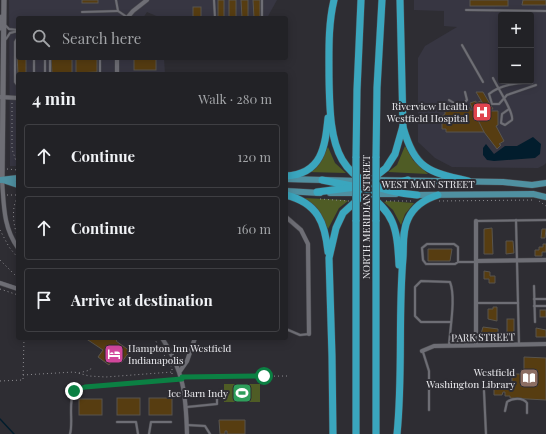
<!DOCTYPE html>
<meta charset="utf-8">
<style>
body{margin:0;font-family:"Playfair Display",serif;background:#2a2a2e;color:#f1f3f6}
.controls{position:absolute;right:12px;top:12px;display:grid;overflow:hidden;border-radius:4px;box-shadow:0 2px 10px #0003}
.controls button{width:36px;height:36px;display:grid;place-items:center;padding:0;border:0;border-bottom:1px solid #3f3f43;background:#222226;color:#f1f3f6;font:20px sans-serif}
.stop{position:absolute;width:12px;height:12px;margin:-9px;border:3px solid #0b8043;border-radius:50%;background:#fff}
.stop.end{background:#0b8043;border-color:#fff;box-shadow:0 1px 4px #0008}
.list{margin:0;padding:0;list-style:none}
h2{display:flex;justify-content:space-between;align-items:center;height:52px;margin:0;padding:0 16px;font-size:17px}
h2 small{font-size:13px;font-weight:400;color:#a2a4a7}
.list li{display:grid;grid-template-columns:26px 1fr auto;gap:12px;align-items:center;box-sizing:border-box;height:64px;margin:0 8px 8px;padding:0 8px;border:1px solid #3f3f43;border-radius:4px}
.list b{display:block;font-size:15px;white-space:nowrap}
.list em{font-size:13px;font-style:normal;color:#a2a4a7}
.icon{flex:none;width:22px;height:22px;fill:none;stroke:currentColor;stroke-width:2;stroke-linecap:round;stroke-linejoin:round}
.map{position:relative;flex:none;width:546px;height:434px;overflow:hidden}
.search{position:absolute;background:#222226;box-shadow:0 2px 10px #0003;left:16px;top:16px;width:272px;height:44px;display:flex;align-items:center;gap:10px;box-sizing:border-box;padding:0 14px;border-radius:4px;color:#a2a4a7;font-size:15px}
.panel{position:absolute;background:#222226;box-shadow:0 2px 10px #0003;left:16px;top:72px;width:272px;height:268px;border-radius:4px}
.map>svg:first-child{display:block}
</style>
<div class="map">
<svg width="546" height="434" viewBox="0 0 546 434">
<rect width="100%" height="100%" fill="#2e2d33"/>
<g fill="#373642" fill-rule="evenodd">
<path d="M 9,0 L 277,0 L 267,18 L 161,18 L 147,12 L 143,18 L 18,18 L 18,58 L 164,58 L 165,74 L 18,74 L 18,166 L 10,166 Z"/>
<path d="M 414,0 L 546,0 L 546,163 L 544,165 L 538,168 L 452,167 L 435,158 L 418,142 L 418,58 L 425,46 L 457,27 L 444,26 L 444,11 L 414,10 ZM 501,15 L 531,15 L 531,81 L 501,81 Z"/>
</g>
<g fill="#4f5c25">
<path d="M 405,146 L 413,160 L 428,174 L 388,172 L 397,165 Z"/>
<path d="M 328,147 L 335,163 L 346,173 L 308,172 L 322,158 Z"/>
<path d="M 303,198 L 345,200 L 348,201 L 339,208 L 328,229 L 319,211 Z"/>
<path d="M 387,201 L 414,203 L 405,214 L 401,225 L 393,210 L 384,202 Z"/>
<rect x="224" y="384" width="36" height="18"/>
</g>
<path fill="#021d2d" d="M 533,137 L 541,144 L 540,154 L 535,158 L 494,161 L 487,160 L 483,155 L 483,148 L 486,144 L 494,154 L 505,146 L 517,146 Z"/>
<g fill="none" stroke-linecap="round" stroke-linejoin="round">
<path stroke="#021d2d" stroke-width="1.5" d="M 0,419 L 14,434"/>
</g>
<g fill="#573d11" stroke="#59554e">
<rect x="82" y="0" width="16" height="3"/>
<rect x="218" y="0" width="6" height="18"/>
<rect x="229" y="0" width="7" height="18"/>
<path d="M 241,0 L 248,0 L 248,18 L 242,18 Z"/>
<path d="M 253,0 L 260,0 L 260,18 L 254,18 Z"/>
<rect x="470" y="0" width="38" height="6"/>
<path d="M 523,0 L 546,0 L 546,5 L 522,5 Z"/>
<rect x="193" y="7" width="8" height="11"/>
<path d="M 17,55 L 18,58 L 26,58 L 26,74 L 18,74 Z"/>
<path d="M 51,58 L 72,58 L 72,73 L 52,73 Z"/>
<path d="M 76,58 L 97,58 L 97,72 L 76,73 Z"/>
<rect x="134" y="58" width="22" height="12"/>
<path d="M 476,92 L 483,92 L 493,109 L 486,109 Z"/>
<path d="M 476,101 L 476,103 L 481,101 L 488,111 L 498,111 L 498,125 L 496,126 L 504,141 L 499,144 L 501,145 L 497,149 L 484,132 L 476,118 L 470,103 Z"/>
<path d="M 445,108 L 470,108 L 470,110 L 473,110 L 484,132 L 446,132 L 446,129 L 442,129 L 442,116 L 445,114 Z"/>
<path d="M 492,228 L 493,254 L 484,254 L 484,229 Z"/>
<path d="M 542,229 L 546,229 L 545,238 L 541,238 Z"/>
<path d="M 506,241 L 513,241 L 514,253 L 506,254 Z"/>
<path d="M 543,244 L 546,244 L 546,252 L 542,252 L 542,256 L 535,256 L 535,250 L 539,250 L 539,247 L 543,247 Z"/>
<path d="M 428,249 L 452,249 L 450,261 L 428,261 Z"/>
<path d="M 484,271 L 490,272 L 490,276 L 495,276 L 495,283 L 489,283 L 489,279 L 484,279 Z"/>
<path d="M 493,307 L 497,307 L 497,321 L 488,319 L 488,309 L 493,309 Z"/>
<rect x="540" y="310" width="6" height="7"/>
<rect x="507" y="319" width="7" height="16"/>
<path d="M 483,327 L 498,329 L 498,334 L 483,336 L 483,334 L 481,334 Z"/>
<path d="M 536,328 L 546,330 L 546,337 L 536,337 Z"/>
<path d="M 85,338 L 119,338 L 116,341 L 130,351 L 121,363 L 114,358 L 109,365 L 98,357 L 103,350 Z"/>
<path d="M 524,357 L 546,358 L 546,400 L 510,398 L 510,396 L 505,396 L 505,392 L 503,392 L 502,395 L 494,395 L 494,383 L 512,383 L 512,374 L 524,374 Z"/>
<rect x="117" y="398" width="23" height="17"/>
<rect x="149" y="398" width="23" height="17"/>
<rect x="79" y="399" width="23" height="16"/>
<path d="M 219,420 L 245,420 L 245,434 L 227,434 L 227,431 L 225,431 L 225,434 L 220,434 Z"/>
</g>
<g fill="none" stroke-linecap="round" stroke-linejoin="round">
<g stroke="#49494e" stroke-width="3">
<g id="service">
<path d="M 116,0 L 118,11 L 127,17"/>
<path d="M 214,0 L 215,18"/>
<path d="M 262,0 L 262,18"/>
<path d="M 466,10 L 546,11"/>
<path d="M 82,12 L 118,11"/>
<path d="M 5,25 L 9,29 L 18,30"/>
<path d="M 18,37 L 15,42 L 15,82 L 18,86"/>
<path d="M 6,39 L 10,33 L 18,31"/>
<path d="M 462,45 L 483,82"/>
<path d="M 34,58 L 34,74"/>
<path d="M 50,58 L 50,74"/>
<path d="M 100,58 L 100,74"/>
<path d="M 45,74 L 45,58"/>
<path d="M 493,78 C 497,87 514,112 512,120 L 505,125 L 501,123 L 502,114 L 509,109"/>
<path d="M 532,83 C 518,82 500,85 489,94 L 492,104 L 499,104 L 507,95 L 536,85"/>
<path d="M 449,100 L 454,103 L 463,104 L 467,100 L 465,92"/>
<path d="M 516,220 L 519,345"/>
<path d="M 476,221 L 546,220"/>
<path d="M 458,262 L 458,247 L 454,244 L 427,244 L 422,248 L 423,260 L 426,264 L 455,264 L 458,262 L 475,262"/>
<path d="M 534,286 L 535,322"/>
<path d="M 534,299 L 546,299"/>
<path d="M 476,303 L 518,303"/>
<path d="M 534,306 L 546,306"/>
<path d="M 286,329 L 300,335 L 309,334"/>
<path d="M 449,346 C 450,328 456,297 450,282 L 421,281 L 415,287 L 415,316 L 421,322 L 451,322"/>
<path d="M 423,352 L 429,371 L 429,410"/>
<path d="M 484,391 L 486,434"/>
<path d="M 187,407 L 217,404 L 217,392"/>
<path d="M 505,411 L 507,402 C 512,398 523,397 527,403 L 527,413"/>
<path d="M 117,422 L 136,422 L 138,434"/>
<path d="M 187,425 L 205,426 L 210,434"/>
<path d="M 70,434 C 74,421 66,397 78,388 L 180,379"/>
<path d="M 149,434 L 151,422 L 171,422"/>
</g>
</g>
<g stroke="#49494e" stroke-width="5">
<g id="minor">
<path d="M 127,18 L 133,11 L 147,0"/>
<path d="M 117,74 L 117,58"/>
<path d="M 0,97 L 18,98"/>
<path d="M 2,180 C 4,205 3,227 18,248"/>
<path d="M 286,217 L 301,230 L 308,244 L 309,334"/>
<path d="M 476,221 L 476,345"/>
<path d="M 476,261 L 546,260"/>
<path d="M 0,283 L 18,289"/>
<path d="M 162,338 C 184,371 186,396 187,434"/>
<path d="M 422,351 L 434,346 L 546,344"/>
<path d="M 180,371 L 187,361 L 195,338"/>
</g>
</g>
<g stroke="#49494e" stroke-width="6">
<g id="tertiary">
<path d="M 0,28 L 2,17"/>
<path d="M 2,180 L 4,0"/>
</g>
</g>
<g stroke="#49494e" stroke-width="7">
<g id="primary">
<path d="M 286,179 L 360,181"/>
<path d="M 0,180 L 18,178"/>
<path d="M 3,180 L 18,185"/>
<path d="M 372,180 L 503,182 L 532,185 L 546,183"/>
<path d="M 286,191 L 320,193"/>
<path d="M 330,193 L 360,193"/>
<path d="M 372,194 L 396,194"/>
<path d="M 414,195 L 533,194 L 546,197"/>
</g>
</g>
<g stroke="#49494e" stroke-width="8">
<g id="motorway">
<path d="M 334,0 C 328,25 329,51 329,76 C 330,149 334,187 417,195"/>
<path d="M 403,127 C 415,169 428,172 468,181"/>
<path d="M 356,158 L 357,90 L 361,0"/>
<path d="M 376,158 L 377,88 L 382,0"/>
<path d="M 286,176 C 322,174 325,147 328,118"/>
<path d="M 322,180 L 352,186"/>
<path d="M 363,191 C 395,212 397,228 399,265"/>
<path d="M 317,192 L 356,187 L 371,180 L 386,168 L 395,154 L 403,126 L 400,0"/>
<path d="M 286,195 C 318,203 325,223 328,252"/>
<path d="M 333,434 L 332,356 L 329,258 L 336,228 L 343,213 L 365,193 L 374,189 L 408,180"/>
<path d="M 356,434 L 356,220"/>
<path d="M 376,434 L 376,220"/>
<path d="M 397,434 C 403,375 398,316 403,258 C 404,245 402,231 408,219 C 414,206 425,199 438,195"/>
</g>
</g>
<g stroke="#8e8d92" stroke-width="1" stroke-dasharray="1 3" stroke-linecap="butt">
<path d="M 12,103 L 12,149 L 18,167"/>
<path d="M 7,169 L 18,170"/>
<path d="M 7,195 L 18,195"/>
<path d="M 18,197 C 11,206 13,226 18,237"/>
<path d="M 320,199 L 349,201"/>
<path d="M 386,201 L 413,201"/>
<path d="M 439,201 L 534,200"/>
<path d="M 539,201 L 546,206"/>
<path d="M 361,205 L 370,205"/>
<path d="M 0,230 L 9,247 L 18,258"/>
<path d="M 0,260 L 18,278"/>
<path d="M 0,289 L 18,295"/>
<path d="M 154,338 L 172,368 L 172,377"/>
<path d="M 79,373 L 90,370 L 91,368"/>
<path d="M 23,375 L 74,372 L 89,376 L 106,377 L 172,372"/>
<path d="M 186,377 L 287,376"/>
<path d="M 0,381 L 23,380 L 24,338"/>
</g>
<use href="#service" stroke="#6e6e75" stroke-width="2"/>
<use href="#minor" stroke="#6e6e75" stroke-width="4"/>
<use href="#tertiary" stroke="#6e6e75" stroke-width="5"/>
<use href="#primary" stroke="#4f90a1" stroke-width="6"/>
<use href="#motorway" stroke="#3aa6be" stroke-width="7"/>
<g stroke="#49494e" stroke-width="8" stroke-linecap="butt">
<g id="motorway-bridge">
<path d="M 356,158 L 356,220"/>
<path d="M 376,158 L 376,220"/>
</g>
</g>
<use href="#motorway-bridge" stroke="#3aa6be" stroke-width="7"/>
</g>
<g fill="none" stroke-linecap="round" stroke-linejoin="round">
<path stroke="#0b8043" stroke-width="5" d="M 74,391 L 85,387 L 182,379 L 182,377 L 264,376"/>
</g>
<defs>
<g id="hospital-square" transform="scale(1)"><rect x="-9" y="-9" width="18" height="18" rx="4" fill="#e0444e" stroke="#2e2d33"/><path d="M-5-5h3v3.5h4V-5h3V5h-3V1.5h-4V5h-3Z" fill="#fff"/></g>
<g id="hotel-square" transform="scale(1)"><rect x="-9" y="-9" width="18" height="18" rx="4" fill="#d1479c" stroke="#2e2d33"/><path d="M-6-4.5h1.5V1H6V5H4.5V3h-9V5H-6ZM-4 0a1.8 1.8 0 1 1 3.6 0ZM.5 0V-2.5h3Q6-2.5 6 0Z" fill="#fff"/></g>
<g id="library-square" transform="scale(1)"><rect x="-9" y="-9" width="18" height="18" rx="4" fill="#8d6e63" stroke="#2e2d33"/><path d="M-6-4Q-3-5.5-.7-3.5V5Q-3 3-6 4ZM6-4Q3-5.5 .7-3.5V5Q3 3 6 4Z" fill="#fff"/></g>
<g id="stadium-square" transform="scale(1)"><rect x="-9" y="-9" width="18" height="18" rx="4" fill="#2e9e5b" stroke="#2e2d33"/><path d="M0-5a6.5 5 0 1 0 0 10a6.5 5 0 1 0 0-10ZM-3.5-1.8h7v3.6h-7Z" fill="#fff"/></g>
</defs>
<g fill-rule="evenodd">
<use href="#hospital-square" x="482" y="112"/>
<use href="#hotel-square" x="114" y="354"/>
<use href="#library-square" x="529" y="378"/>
<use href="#stadium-square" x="242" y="393"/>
</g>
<g text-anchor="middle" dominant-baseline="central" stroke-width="4" stroke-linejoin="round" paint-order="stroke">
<g font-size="10" fill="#ececf0" stroke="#2e2d33" text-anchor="end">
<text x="468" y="106">Riverview Health<tspan x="468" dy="12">Westfield Hospital</tspan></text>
<text x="128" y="348" text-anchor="start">Hampton Inn Westfield<tspan x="128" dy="12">Indianapolis</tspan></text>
<text x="515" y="372">Westfield<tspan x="515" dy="12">Washington Library</tspan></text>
<text x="228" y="393">Ice Barn Indy</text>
</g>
<g font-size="10" fill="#ececf0" stroke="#2e2d33">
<text x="428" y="184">WEST MAIN STREET</text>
<text transform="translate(366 217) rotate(-90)">NORTH MERIDIAN STREET</text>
<text transform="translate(483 337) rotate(-1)">PARK STREET</text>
</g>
</g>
</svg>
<div class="controls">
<button>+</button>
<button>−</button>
</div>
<div class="stop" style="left:264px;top:376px"></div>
<div class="stop end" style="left:74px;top:391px"></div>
<div class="search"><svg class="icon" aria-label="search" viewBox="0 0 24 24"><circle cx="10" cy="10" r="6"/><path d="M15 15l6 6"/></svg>Search here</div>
<section class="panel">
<h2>4 min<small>Walk · 280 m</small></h2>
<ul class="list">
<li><svg class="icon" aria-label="ahead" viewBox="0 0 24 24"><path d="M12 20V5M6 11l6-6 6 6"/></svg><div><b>Continue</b></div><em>120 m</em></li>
<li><svg class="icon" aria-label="ahead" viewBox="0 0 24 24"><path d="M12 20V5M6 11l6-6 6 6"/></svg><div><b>Continue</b></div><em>160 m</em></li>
<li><svg class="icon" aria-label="arrive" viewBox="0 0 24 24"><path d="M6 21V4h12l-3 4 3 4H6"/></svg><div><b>Arrive at destination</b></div></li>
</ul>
</section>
</div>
